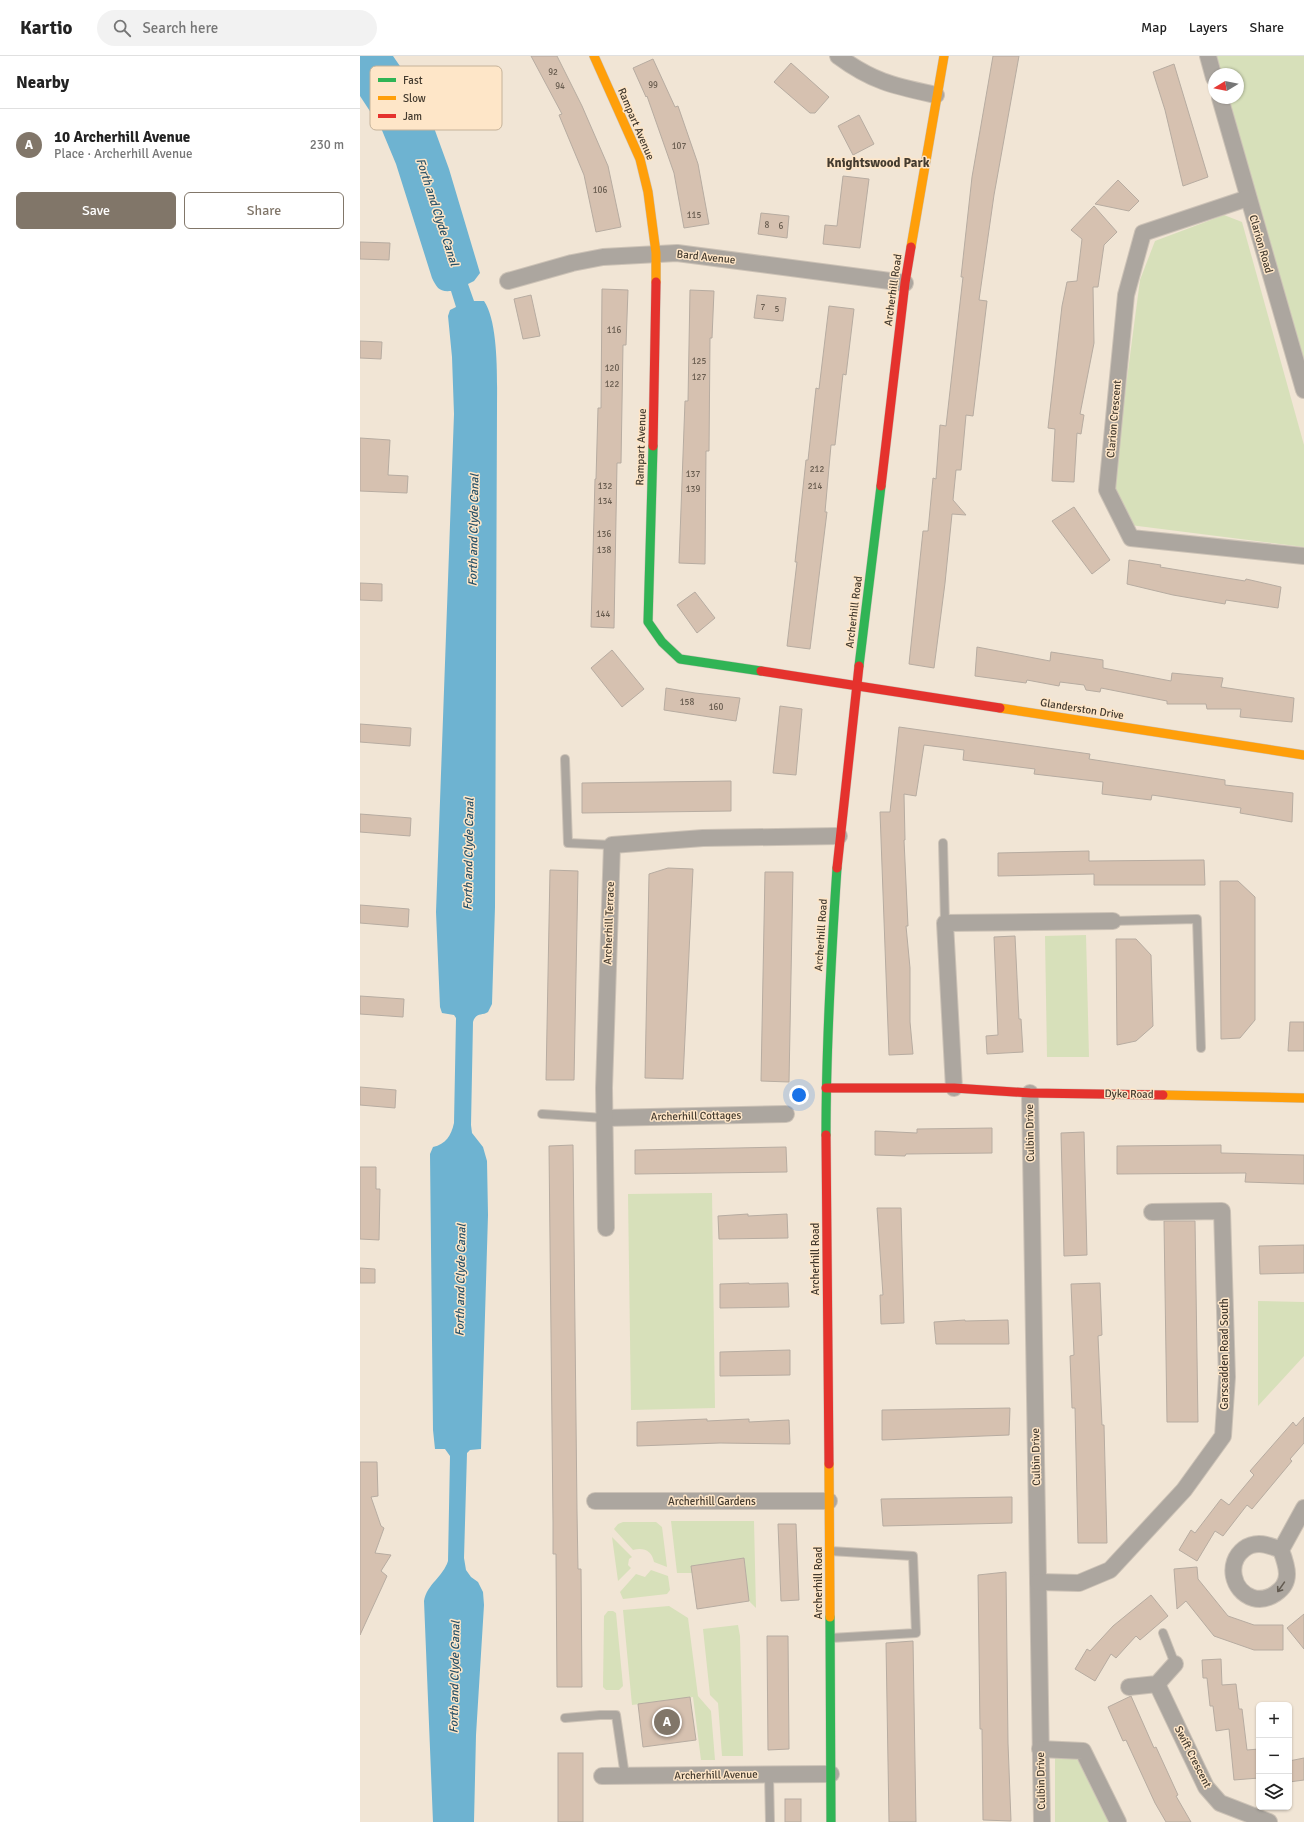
<!DOCTYPE html>
<meta charset="utf-8">
<style>
body{margin:0;font-family:Signika,sans-serif;background:#f2f2f2;color:#222}
.controls{position:absolute;right:12px;bottom:12px;display:grid;overflow:hidden;border-radius:6px;box-shadow:0 1px 3px #0004}
.controls button{width:36px;height:36px;display:grid;place-items:center;padding:0;border:0;border-bottom:1px solid #e0e0e0;background:#fff;color:#222;font:20px sans-serif}
.compass{position:absolute;left:848px;top:12px;width:36px;height:36px;border-radius:50%;background:#fff;box-shadow:0 1px 3px #0004;rotate:260deg}
.you{position:absolute;left:439px;top:1039px;width:14px;height:14px;margin:-10px;border:3px solid #fff;border-radius:50%;background:#1a73e8;box-shadow:0 0 0 6px #1a73e833}
.badge{display:grid;place-items:center;width:26px;height:26px;border-radius:50%;background:#817669;color:#fff;font-size:13px;font-weight:700}
.pin{position:absolute;translate:-50% -50%;border:2px solid #fff;box-shadow:0 1px 4px #0006}
.list{margin:0;padding:0;list-style:none}
h2{display:flex;justify-content:space-between;align-items:center;height:52px;margin:0;padding:0 16px;font-size:17px}
h2 small{font-size:13px;font-weight:400;color:#767676}
.list li{display:grid;grid-template-columns:26px 1fr auto;gap:12px;align-items:center;box-sizing:border-box;height:72px;padding:0 16px;border-top:1px solid #e0e0e0}
.list b{display:block;font-size:15px;white-space:nowrap}
.list p{margin:0;font-size:13px;white-space:nowrap;color:#767676}
.list em{font-size:13px;font-style:normal;color:#767676}
.actions{display:flex;gap:8px;padding:12px 16px}
.actions a{flex:1;padding:9px 0;border:1px solid #817669;border-radius:6px;text-align:center;font-size:14px;color:#817669}
.actions .main{background:#817669;color:#fff}
.icon{flex:none;width:22px;height:22px;fill:none;stroke:currentColor;stroke-width:2;stroke-linecap:round;stroke-linejoin:round}
.map{position:relative;flex:none;width:944px;height:1766px;overflow:hidden}
header{display:flex;align-items:center;gap:24px;box-sizing:border-box;height:56px;padding:0 20px;background:#fff;border-bottom:1px solid #e0e0e0}
header strong{font-size:19px}
nav{display:flex;gap:22px;margin-inline-start:auto;font-size:14px}
.search{width:280px;height:36px;background:#f2f2f2;display:flex;align-items:center;gap:10px;box-sizing:border-box;padding:0 14px;border-radius:22px;color:#767676;font-size:15px}
main{display:flex}
aside{flex:1;background:#fff}
.map>svg:first-child{display:block}
</style>
<header>
<strong>Kartio</strong>
<div class="search"><svg class="icon" aria-label="search" viewBox="0 0 24 24"><circle cx="10" cy="10" r="6"/><path d="M15 15l6 6"/></svg>Search here</div>
<nav><a>Map</a><a>Layers</a><a>Share</a></nav>
</header>
<main>
<aside>
<h2>Nearby<small></small></h2>
<ul class="list">
<li><span class="badge">A</span><div><b>10 Archerhill Avenue</b><p>Place · Archerhill Avenue</p></div><em>230 m</em></li>
</ul>
<div class="actions"><a class="main">Save</a><a>Share</a></div>
</aside>
<div class="map">
<svg width="944" height="1766" viewBox="0 0 944 1766">
<rect width="100%" height="100%" fill="#f1e5d5"/>
<g fill="#d7e0ba">
<path d="M 848,0 L 944,0 L 944,334 L 860,42 L 878,42 L 878,18 L 854,18 Z"/>
<path d="M 864,159 L 882,166 L 944,389 L 944,491 L 770,469 L 752,436 L 780,224 L 795,185 Z"/>
<path d="M 726,879 L 729,1001 L 687,1001 L 685,880 Z"/>
<path d="M 352,1137 L 355,1352 L 271,1354 L 268,1138 Z"/>
<path d="M 898,1245 L 944,1246 L 944,1300 L 898,1350 Z"/>
<path d="M 311,1465 L 394,1465 L 396,1552 L 389,1545 L 384,1502 L 332,1510 L 332,1517 L 317,1517 Z"/>
<path d="M 263,1466 L 296,1466 L 302,1471 L 307,1511 L 294,1506 C 292,1495 284,1491 273,1494 L 254,1473 L 258,1468 Z"/>
<path d="M 252,1481 L 272,1501 L 269,1503 L 268,1509 L 271,1512 L 258,1525 Z"/>
<path d="M 291,1514 L 308,1520 L 310,1534 L 307,1538 L 263,1543 L 260,1536 L 276,1518 L 285,1521 Z"/>
<path d="M 309,1550 L 328,1562 L 338,1640 L 351,1655 L 355,1704 L 341,1704 L 333,1641 L 272,1649 L 263,1554 Z"/>
<path d="M 248,1555 L 253,1555 L 256,1557 L 263,1630 L 259,1634 L 246,1634 L 243,1631 L 244,1560 Z"/>
<path d="M 378,1569 L 380,1580 L 383,1700 L 362,1700 L 358,1647 L 350,1639 L 343,1573 Z"/>
<path d="M 695,1698 L 720,1701 L 753,1766 L 695,1766 Z"/>
</g>
<path fill="#6eb3d1" d="M 0,0 L 33,0 L 53,29 L 73,69 L 89,113 L 120,217 L 114,225 L 108,228 L 114,245 L 124,245 C 139,267 137,325 137,352 L 135,851 L 132,948 L 128,956 C 122,960 116,956 113,966 L 111,1069 L 112,1077 L 123,1091 L 127,1105 L 128,1159 L 121,1393 L 110,1394 L 107,1397 L 104,1502 L 106,1514 L 111,1521 L 118,1526 L 123,1536 L 124,1549 L 116,1679 L 114,1766 L 73,1766 L 64,1545 C 67,1528 83,1521 88,1505 L 90,1400 L 85,1393 L 75,1393 L 73,1374 L 70,1098 L 73,1091 C 86,1088 91,1080 94,1067 L 96,962 L 94,959 L 82,957 L 80,951 L 76,856 L 94,358 L 92,301 L 88,260 L 90,254 L 96,251 L 91,235 C 79,236 77,232 72,222 L 36,108 L 21,72 L 0,40 Z"/>
<g fill="#d6c1b0" stroke="#b7aca1">
<path d="M 171,0 L 197,0 L 222,50 L 248,110 L 261,171 L 236,176 L 224,119 L 199,59 L 202,58 Z"/>
<path d="M 633,0 L 659,0 L 634,139 L 619,244 L 627,245 L 613,360 L 606,359 L 601,414 L 596,414 L 593,444 L 606,459 L 592,458 L 585,527 L 574,612 L 549,608 L 563,475 L 568,475 L 573,422 L 576,423 L 580,369 L 586,370 L 603,221 L 601,221 L 612,121 Z"/>
<path d="M 293,3 L 315,51 L 318,50 L 338,108 L 349,168 L 324,172 L 314,117 L 287,40 L 286,41 L 273,12 Z"/>
<path d="M 431,7 L 469,41 L 455,57 L 450,57 L 414,26 Z"/>
<path d="M 814,8 L 848,121 L 823,130 L 805,54 L 793,16 Z"/>
<path d="M 499,59 L 514,88 L 493,99 L 478,70 Z"/>
<path d="M 483,120 L 509,123 L 500,192 L 463,188 L 465,169 L 477,170 Z"/>
<path d="M 758,124 L 779,145 L 769,155 L 735,148 Z"/>
<path d="M 734,150 L 757,176 L 744,189 L 738,231 L 733,231 L 734,287 L 720,358 L 724,359 L 721,378 L 717,377 L 714,426 L 692,425 L 695,373 L 688,372 L 702,250 L 707,226 L 717,225 L 722,183 L 711,174 Z"/>
<path d="M 401,157 L 429,160 L 427,182 L 398,178 Z"/>
<path d="M 0,186 L 30,187 L 29,204 L 0,203 Z"/>
<path d="M 242,233 L 268,234 L 266,289 L 263,289 L 261,407 L 257,407 L 254,572 L 231,571 L 235,423 L 236,423 L 238,352 L 241,352 Z"/>
<path d="M 330,234 L 354,235 L 352,282 L 350,282 L 349,395 L 346,395 L 345,508 L 319,507 L 325,345 L 328,345 Z"/>
<path d="M 171,239 L 180,280 L 163,283 L 154,243 Z"/>
<path d="M 397,239 L 426,242 L 423,265 L 394,262 Z"/>
<path d="M 469,250 L 494,253 L 486,319 L 483,318 L 475,389 L 471,389 L 465,456 L 467,456 L 450,593 L 427,590 L 437,506 L 435,506 L 446,404 L 448,404 L 456,332 L 459,333 Z"/>
<path d="M 0,285 L 22,286 L 21,303 L 0,302 Z"/>
<path d="M 0,382 L 30,384 L 28,419 L 48,420 L 47,437 L 0,435 Z"/>
<path d="M 714,451 L 750,504 L 732,518 L 692,465 Z"/>
<path d="M 769,504 L 801,509 L 800,511 L 885,525 L 886,523 L 921,531 L 918,552 L 866,544 L 865,548 L 813,539 L 767,528 Z"/>
<path d="M 0,527 L 22,528 L 22,545 L 0,544 Z"/>
<path d="M 335,536 L 355,562 L 337,577 L 317,549 Z"/>
<path d="M 617,591 L 690,605 L 691,596 L 743,604 L 743,612 L 811,625 L 812,617 L 863,622 L 861,631 L 934,642 L 932,666 L 880,661 L 881,653 L 847,653 L 846,648 L 807,648 L 807,645 L 741,632 L 740,636 L 726,634 L 724,629 L 700,626 L 699,630 L 667,624 L 666,627 L 615,620 Z"/>
<path d="M 252,594 L 284,633 L 262,651 L 231,612 Z"/>
<path d="M 306,632 L 335,637 L 380,642 L 376,665 L 304,654 Z"/>
<path d="M 420,650 L 442,653 L 436,719 L 413,717 Z"/>
<path d="M 0,668 L 51,672 L 50,690 L 0,686 Z"/>
<path d="M 539,671 L 730,698 L 729,703 L 865,724 L 865,729 L 933,737 L 932,766 L 880,757 L 881,752 L 792,739 L 791,744 L 742,738 L 743,726 L 674,718 L 675,713 L 603,704 L 604,694 L 564,689 L 556,740 L 544,738 L 545,784 L 544,784 L 548,870 L 546,870 L 550,912 L 550,966 L 553,998 L 529,999 L 520,756 L 530,756 Z"/>
<path d="M 371,725 L 371,755 L 222,757 L 222,727 Z"/>
<path d="M 0,758 L 51,762 L 50,780 L 0,776 Z"/>
<path d="M 729,795 L 729,805 L 844,804 L 845,829 L 734,829 L 734,818 L 638,820 L 638,797 Z"/>
<path d="M 308,812 L 333,813 L 323,1023 L 285,1022 L 289,818 Z"/>
<path d="M 190,814 L 218,815 L 214,1024 L 186,1024 Z"/>
<path d="M 405,816 L 433,816 L 429,1026 L 401,1025 Z"/>
<path d="M 860,825 L 878,825 L 895,841 L 895,964 L 880,982 L 861,983 Z"/>
<path d="M 0,849 L 49,853 L 48,871 L 0,867 Z"/>
<path d="M 655,880 L 659,963 L 661,963 L 663,996 L 627,998 L 626,980 L 638,979 L 634,881 Z"/>
<path d="M 756,883 L 776,883 L 791,899 L 793,970 L 776,985 L 757,989 Z"/>
<path d="M 0,940 L 44,943 L 43,961 L 0,958 Z"/>
<path d="M 930,966 L 944,966 L 944,995 L 928,995 Z"/>
<path d="M 0,1031 L 36,1034 L 35,1052 L 0,1049 Z"/>
<path d="M 632,1072 L 632,1097 L 546,1098 L 545,1100 L 515,1099 L 515,1075 L 557,1077 L 557,1073 Z"/>
<path d="M 724,1076 L 727,1199 L 704,1200 L 701,1077 Z"/>
<path d="M 213,1089 L 217,1455 L 218,1513 L 221,1513 L 222,1631 L 197,1631 L 196,1498 L 193,1498 L 193,1466 L 189,1090 Z"/>
<path d="M 861,1089 L 861,1097 L 944,1099 L 944,1128 L 885,1126 L 886,1117 L 757,1118 L 757,1090 Z"/>
<path d="M 426,1091 L 427,1116 L 275,1118 L 275,1094 Z"/>
<path d="M 0,1111 L 16,1111 L 16,1133 L 20,1133 L 19,1184 L 0,1183 Z"/>
<path d="M 517,1152 L 541,1152 L 544,1267 L 521,1268 L 520,1239 L 523,1239 Z"/>
<path d="M 388,1158 L 388,1160 L 427,1158 L 428,1182 L 359,1183 L 358,1160 Z"/>
<path d="M 804,1165 L 835,1165 L 838,1366 L 807,1366 Z"/>
<path d="M 944,1189 L 944,1217 L 900,1218 L 899,1190 Z"/>
<path d="M 0,1212 L 15,1213 L 15,1227 L 0,1227 Z"/>
<path d="M 389,1227 L 389,1228 L 428,1227 L 429,1251 L 360,1252 L 360,1228 Z"/>
<path d="M 740,1227 L 742,1279 L 738,1280 L 742,1369 L 744,1369 L 747,1487 L 718,1487 L 715,1352 L 712,1352 L 710,1300 L 714,1299 L 711,1228 Z"/>
<path d="M 605,1264 L 605,1265 L 648,1264 L 649,1288 L 576,1288 L 574,1266 Z"/>
<path d="M 430,1294 L 430,1319 L 360,1320 L 360,1296 Z"/>
<path d="M 650,1352 L 649,1379 L 522,1384 L 522,1354 Z"/>
<path d="M 944,1361 L 944,1387 L 930,1403 L 932,1405 L 892,1453 L 887,1449 L 863,1480 L 855,1475 L 837,1505 L 819,1494 L 831,1474 L 835,1477 L 861,1443 L 869,1449 L 894,1419 L 890,1415 L 933,1366 L 936,1370 Z"/>
<path d="M 347,1363 L 347,1365 L 389,1363 L 389,1366 L 429,1364 L 430,1388 L 360,1387 L 277,1390 L 277,1366 Z"/>
<path d="M 0,1406 L 17,1406 L 18,1440 L 11,1441 L 21,1470 L 24,1472 L 15,1497 L 31,1499 L 21,1515 L 27,1520 L 0,1579 Z"/>
<path d="M 652,1441 L 652,1467 L 523,1470 L 521,1443 Z"/>
<path d="M 418,1468 L 436,1468 L 439,1544 L 421,1545 Z"/>
<path d="M 384,1502 L 389,1545 L 337,1553 L 331,1510 Z"/>
<path d="M 837,1511 L 838,1523 L 868,1560 L 894,1569 L 923,1569 L 923,1594 L 894,1594 L 854,1580 L 826,1545 L 817,1553 L 814,1513 Z"/>
<path d="M 646,1516 L 648,1687 L 651,1765 L 623,1764 L 622,1673 L 620,1673 L 618,1519 Z"/>
<path d="M 791,1539 L 808,1560 L 780,1584 L 776,1580 L 756,1602 L 751,1598 L 735,1625 L 715,1613 L 727,1593 L 730,1595 L 753,1570 Z"/>
<path d="M 944,1558 L 944,1593 L 927,1572 Z"/>
<path d="M 407,1580 L 428,1580 L 429,1693 L 408,1694 Z"/>
<path d="M 553,1585 L 556,1766 L 529,1766 L 526,1587 Z"/>
<path d="M 861,1603 L 862,1629 L 876,1628 L 879,1653 L 882,1653 L 887,1694 L 899,1693 L 899,1722 L 874,1724 L 869,1673 L 856,1675 L 853,1650 L 850,1650 L 847,1622 L 843,1622 L 842,1604 Z"/>
<path d="M 771,1640 L 794,1692 L 796,1691 L 818,1739 L 816,1740 L 831,1766 L 806,1766 L 795,1747 L 766,1684 L 763,1685 L 748,1651 Z"/>
<path d="M 330,1641 L 336,1684 L 283,1691 L 278,1648 Z"/>
<rect x="198" y="1697" width="25" height="69"/>
<path d="M 944,1702 L 944,1724 L 929,1726 L 929,1705 Z"/>
<rect x="425" y="1743" width="16" height="23"/>
</g>
<g fill="none" stroke-linecap="round" stroke-linejoin="round">
<g stroke="#ccc2b6" stroke-width="10">
<g id="lane">
<path d="M 205,703 L 208,787 L 252,789"/>
<path d="M 583,787 L 585,867"/>
<path d="M 753,865 L 837,863 L 841,992"/>
<path d="M 182,1058 L 245,1062"/>
<path d="M 470,1495 L 553,1500 L 556,1577 L 471,1582"/>
<path d="M 803,1577 L 815,1608"/>
<path d="M 205,1662 L 240,1659 L 256,1659 L 265,1720"/>
<path d="M 409,1719 L 410,1766"/>
</g>
</g>
<g stroke="#ccc2b6" stroke-width="18">
<g id="street">
<path d="M 478,0 C 513,26 535,30 576,39"/>
<path d="M 848,0 L 854,22"/>
<path d="M 860,42 L 944,334"/>
<path d="M 888,142 L 783,177 L 766,239 L 747,434 L 771,482 L 944,500"/>
<path d="M 148,225 L 212,207 L 243,201 L 317,197 L 545,227"/>
<path d="M 594,1032 L 585,867 L 753,865"/>
<path d="M 670,1037 L 682,1766"/>
<path d="M 245,1062 L 426,1058"/>
<path d="M 246,1172 L 244,1032 L 252,789 L 343,782 L 479,780"/>
<path d="M 235,1445 L 469,1445"/>
<path d="M 921,1494 C 909,1489 896,1484 884,1493 C 866,1507 872,1535 893,1542 C 908,1546 927,1534 927,1518 C 927,1510 924,1502 921,1494 L 944,1452"/>
<path d="M 678,1526 L 719,1527 L 750,1514 L 824,1434 L 863,1380 L 867,1321 L 862,1155 L 792,1156"/>
<path d="M 797,1628 L 846,1731 L 860,1747 L 909,1766"/>
<path d="M 769,1631 L 797,1628 L 815,1608"/>
<path d="M 680,1693 L 723,1695 L 758,1766"/>
<path d="M 242,1720 L 471,1718"/>
</g>
</g>
<g stroke="#ccc2b6" stroke-width="10">
<g id="fast">
<path d="M 293,390 L 288,566 L 302,586 L 320,603 L 401,615"/>
<path d="M 499,610 L 521,430"/>
<path d="M 466,1079 C 466,990 471,901 477,812"/>
<path d="M 470,1561 L 471,1766"/>
</g>
</g>
<g stroke="#ccc2b6" stroke-width="10">
<g id="slow">
<path d="M 234,0 L 280,103 L 288,136 L 296,197 L 296,226"/>
<path d="M 551,191 L 584,0"/>
<path d="M 640,652 L 944,699"/>
<path d="M 803,1039 L 944,1042"/>
<path d="M 469,1408 L 470,1561"/>
</g>
</g>
<g stroke="#ccc2b6" stroke-width="10">
<g id="jam">
<path d="M 293,390 L 296,226"/>
<path d="M 521,430 L 545,227 L 551,191"/>
<path d="M 401,615 L 640,652"/>
<path d="M 477,812 L 499,610"/>
<path d="M 466,1032 L 594,1032 L 670,1037 L 803,1039"/>
<path d="M 466,1079 L 469,1408"/>
</g>
</g>
<use href="#lane" stroke="#aca69f" stroke-width="8"/>
<use href="#street" stroke="#aca69f" stroke-width="16"/>
<use href="#fast" stroke="#30b455" stroke-width="9"/>
<use href="#slow" stroke="#ff9f0a" stroke-width="9"/>
<use href="#jam" stroke="#e5322d" stroke-width="9"/>
</g>
<defs><path id="oneway-shaft" d="M-6 0H5M1.5-3L5.5 0L1.5 3" fill="none" stroke-width="1.6" stroke-linecap="round" stroke-linejoin="round"/></defs>
<use stroke="#635b51" href="#oneway-shaft" transform="translate(921 1531) rotate(125)"/>
<g text-anchor="middle" dominant-baseline="central" stroke-width="3" stroke-linejoin="round" paint-order="stroke">
<g font-size="9" fill="#685c4f">
<text x="193" y="16">92</text>
<text x="293" y="29">99</text>
<text x="200" y="30">94</text>
<text x="319" y="90">107</text>
<text x="240" y="134">106</text>
<text x="334" y="159">115</text>
<text x="407" y="169">8</text>
<text x="421" y="170">6</text>
<text x="403" y="251">7</text>
<text x="417" y="253">5</text>
<text x="254" y="274">116</text>
<text x="339" y="305">125</text>
<text x="252" y="312">120</text>
<text x="339" y="321">127</text>
<text x="252" y="328">122</text>
<text x="457" y="413">212</text>
<text x="333" y="418">137</text>
<text x="245" y="430">132</text>
<text x="455" y="430">214</text>
<text x="333" y="433">139</text>
<text x="245" y="445">134</text>
<text x="244" y="478">136</text>
<text x="244" y="494">138</text>
<text x="243" y="558">144</text>
<text x="327" y="646">158</text>
<text x="356" y="651">160</text>
</g>
<g font-size="11" fill="#443b2f" stroke="#fee6c8">
<text transform="translate(276 68) rotate(67)">Rampart Avenue</text>
<text transform="translate(901 188) rotate(74)">Clarion Road</text>
<text transform="translate(346 201) rotate(6)">Bard Avenue</text>
<text transform="translate(533 234) rotate(-82)">Archerhill Road</text>
<text transform="translate(754 363) rotate(-85)">Clarion Crescent</text>
<text transform="translate(281 391) rotate(-88)">Rampart Avenue</text>
<text transform="translate(494 556) rotate(-83)">Archerhill Road</text>
<text transform="translate(722 653) rotate(9)">Glanderston Drive</text>
<text transform="translate(249 867) rotate(-88)">Archerhill Terrace</text>
<text transform="translate(461 879) rotate(-86)">Archerhill Road</text>
<text transform="translate(769 1038) rotate(1)">Dyke Road</text>
<text transform="translate(336 1060) rotate(-1)">Archerhill Cottages</text>
<text transform="translate(670 1077) rotate(-91)">Culbin Drive</text>
<text transform="translate(455 1203) rotate(-90)">Archerhill Road</text>
<text transform="translate(864 1298) rotate(-90)">Garscadden Road South</text>
<text transform="translate(676 1401) rotate(-91)">Culbin Drive</text>
<text x="352" y="1445">Archerhill Gardens</text>
<text transform="translate(458 1527) rotate(-90)">Archerhill Road</text>
<text transform="translate(833 1701) rotate(63)">Swift Crescent</text>
<text transform="translate(356 1719) rotate(-1)">Archerhill Avenue</text>
<text transform="translate(681 1725) rotate(-91)">Culbin Drive</text>
</g>
<g font-size="12" font-style="italic" fill="#275067" stroke="#fee6c8">
<text transform="translate(77 156) rotate(72)">Forth and Clyde Canal</text>
<text transform="translate(114 474) rotate(-89)">Forth and Clyde Canal</text>
<text transform="translate(109 798) rotate(-89)">Forth and Clyde Canal</text>
<text transform="translate(101 1224) rotate(-89)">Forth and Clyde Canal</text>
<text transform="translate(95 1621) rotate(-89)">Forth and Clyde Canal</text>
</g>
<g font-size="13" font-weight="bold" fill="#443b2f" stroke="#fee6c8">
<text x="518" y="107">Knightswood Park</text>
</g>
</g>
<rect x="10" y="10" width="132" height="64" rx="6" fill="#fee6c8" stroke="#c6b39a" stroke-width="1"/>
<rect x="18" y="22" width="18" height="4" fill="#30b455"/>
<rect x="18" y="40" width="18" height="4" fill="#ff9f0a"/>
<rect x="18" y="58" width="18" height="4" fill="#e5322d"/>
<g font-size="11" fill="#443b2f">
<text x="43" y="28">Fast</text>
<text x="43" y="46">Slow</text>
<text x="43" y="64">Jam</text>
</g>
</svg>
<div class="controls">
<button>+</button>
<button>−</button>
<button><svg class="icon" aria-label="layers" viewBox="0 0 24 24"><path d="M12 4l9 5-9 5-9-5zM3 14l9 5 9-5"/></svg></button>
</div>
<svg class="compass" viewBox="-18 -18 36 36"><path d="M0-13l5 13h-10z" fill="#e53935"/><path d="M0 13l5-13h-10z" fill="#767676"/></svg>
<div class="you"></div>
<div class="pin badge" style="left:307px;top:1666px">A</div>
</div>
</main>
